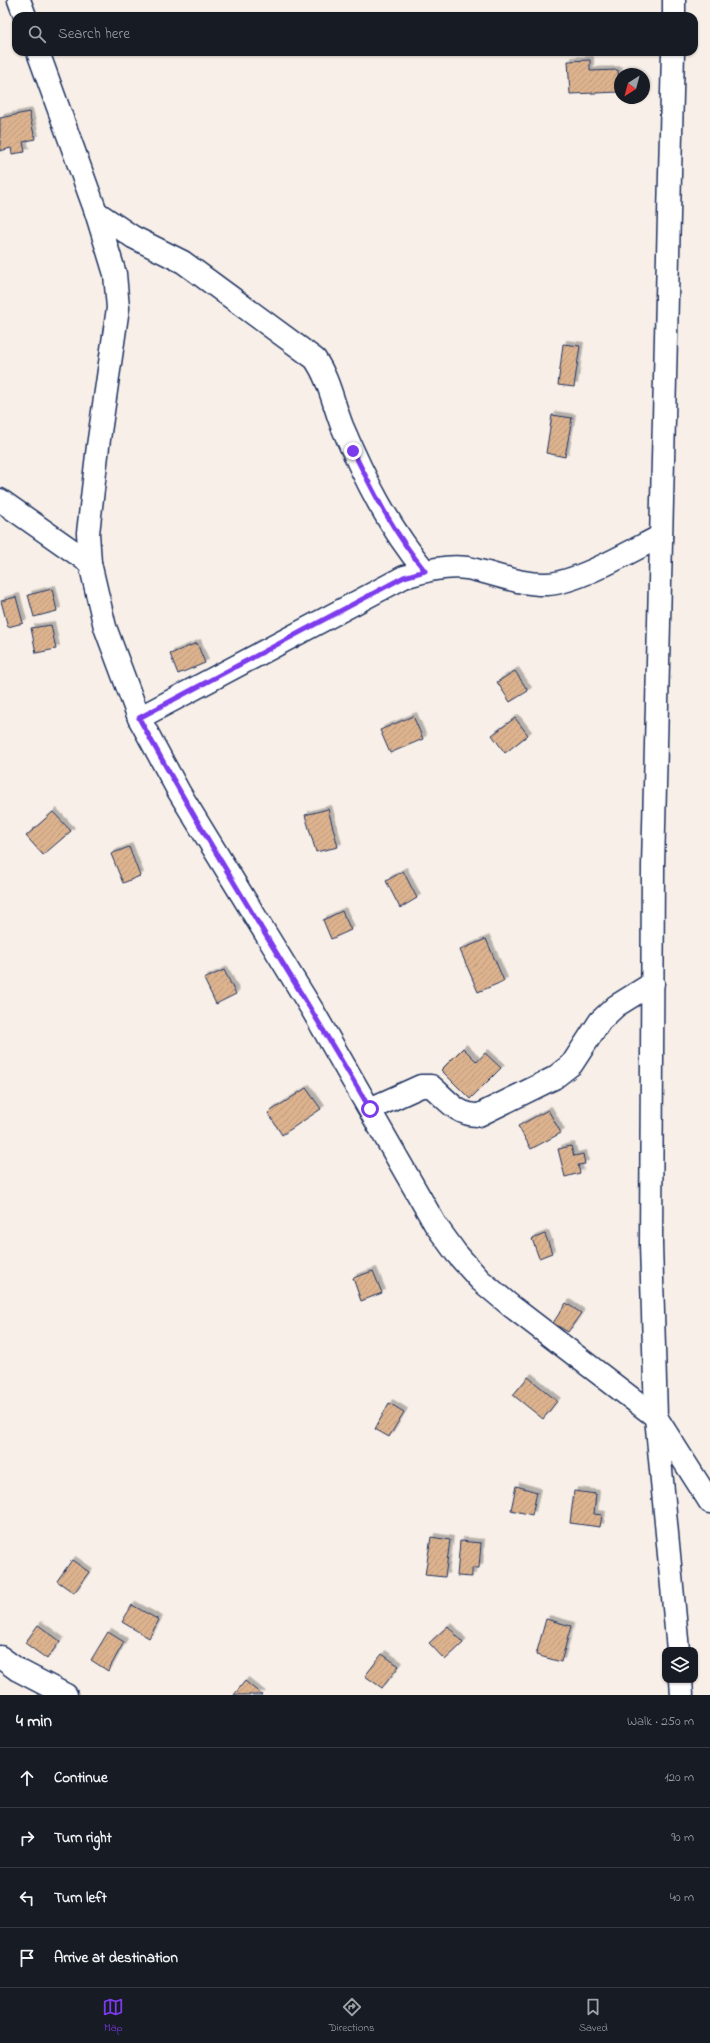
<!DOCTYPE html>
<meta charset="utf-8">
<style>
body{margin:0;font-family:"Indie Flower",sans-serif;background:#242831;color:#f1f3f6}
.controls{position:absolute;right:12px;bottom:12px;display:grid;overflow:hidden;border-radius:8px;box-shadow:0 1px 3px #0004}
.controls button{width:36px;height:36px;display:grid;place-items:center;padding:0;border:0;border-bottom:1px solid #363941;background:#171b24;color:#f1f3f6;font:20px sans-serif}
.compass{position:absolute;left:614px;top:68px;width:36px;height:36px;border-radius:50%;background:#171b24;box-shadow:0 1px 3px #0004;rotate:216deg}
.stop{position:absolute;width:12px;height:12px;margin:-9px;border:3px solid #7c3aed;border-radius:50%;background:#fff}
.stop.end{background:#7c3aed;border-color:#fff;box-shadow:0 1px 4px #0008}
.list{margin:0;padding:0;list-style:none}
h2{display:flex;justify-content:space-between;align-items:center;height:52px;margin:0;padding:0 16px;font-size:17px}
h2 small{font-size:13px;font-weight:400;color:#9ea1a6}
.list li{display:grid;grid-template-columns:26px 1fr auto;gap:12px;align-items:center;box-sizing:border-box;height:60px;padding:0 16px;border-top:1px solid #363941}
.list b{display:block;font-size:15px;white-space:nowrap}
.list em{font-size:13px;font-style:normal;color:#9ea1a6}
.icon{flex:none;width:22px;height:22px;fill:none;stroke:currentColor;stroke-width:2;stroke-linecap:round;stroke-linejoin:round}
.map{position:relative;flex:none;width:710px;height:1695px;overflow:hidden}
.search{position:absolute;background:#171b24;box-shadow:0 1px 3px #0004;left:12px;right:12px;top:12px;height:44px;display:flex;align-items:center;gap:10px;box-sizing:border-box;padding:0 14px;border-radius:12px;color:#9ea1a6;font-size:15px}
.sheet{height:292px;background:#171b24}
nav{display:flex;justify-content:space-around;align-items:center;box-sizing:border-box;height:56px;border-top:1px solid #363941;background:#171b24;font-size:11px;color:#9ea1a6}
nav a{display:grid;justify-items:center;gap:2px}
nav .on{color:#7c3aed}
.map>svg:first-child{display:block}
</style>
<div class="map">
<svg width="710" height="1695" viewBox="0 0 710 1695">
<defs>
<pattern id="building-hatch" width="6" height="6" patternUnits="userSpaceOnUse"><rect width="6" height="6" fill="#ddb38e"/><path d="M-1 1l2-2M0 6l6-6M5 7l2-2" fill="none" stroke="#bd9a7d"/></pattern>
<filter id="shadow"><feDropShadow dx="3.5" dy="-3.5" stdDeviation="0" flood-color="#0004"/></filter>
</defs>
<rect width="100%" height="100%" fill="#f8f0e8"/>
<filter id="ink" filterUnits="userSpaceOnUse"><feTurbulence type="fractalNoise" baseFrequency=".025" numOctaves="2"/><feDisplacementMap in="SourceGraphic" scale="8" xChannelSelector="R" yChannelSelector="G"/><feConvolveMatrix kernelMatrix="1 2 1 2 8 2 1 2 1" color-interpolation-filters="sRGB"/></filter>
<g filter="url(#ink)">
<g fill="url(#building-hatch)" stroke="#1b2f5e" filter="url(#shadow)">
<path d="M 590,60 L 590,71 L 618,70 L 620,92 L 570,94 L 568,61 Z"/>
<path d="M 29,112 L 35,139 L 23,142 L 25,152 L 12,154 L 11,148 L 0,151 L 0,118 Z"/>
<path d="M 563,344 L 580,346 L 574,387 L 558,385 Z"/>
<path d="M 552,415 L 572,418 L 565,457 L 546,453 Z"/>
<path d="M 52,589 L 57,611 L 34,617 L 28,595 Z"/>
<path d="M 16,597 L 23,623 L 8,627 L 1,601 Z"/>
<path d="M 51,625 L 56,649 L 36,653 L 31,628 Z"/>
<path d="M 197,643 L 205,663 L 178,674 L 170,654 Z"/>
<path d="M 515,671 L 528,691 L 510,702 L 497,682 Z"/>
<path d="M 413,716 L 423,739 L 390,753 L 380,730 Z"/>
<path d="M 515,718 L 528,735 L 505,753 L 492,735 Z"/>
<path d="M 328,809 L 338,847 L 316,852 L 305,815 Z"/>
<path d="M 53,812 L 71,831 L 43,855 L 26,836 Z"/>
<path d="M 129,847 L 140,876 L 123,883 L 111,854 Z"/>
<path d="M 403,871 L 417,898 L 400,908 L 386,881 Z"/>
<path d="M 342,911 L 351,930 L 331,939 L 323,920 Z"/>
<path d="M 486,939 L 504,981 L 478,992 L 460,950 Z"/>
<path d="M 224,970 L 236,994 L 216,1004 L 204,979 Z"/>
<path d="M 463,1048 L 477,1062 L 485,1053 L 501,1068 L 470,1099 L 441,1070 Z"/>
<path d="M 306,1088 L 321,1109 L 282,1135 L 268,1113 Z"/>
<path d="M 548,1110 L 561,1133 L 531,1149 L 518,1126 Z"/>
<path d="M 571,1146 L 574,1156 L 583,1154 L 585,1164 L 578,1165 L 580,1173 L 565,1177 L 558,1149 Z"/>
<path d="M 545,1234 L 552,1253 L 539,1258 L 532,1239 Z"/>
<path d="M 373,1271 L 382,1293 L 361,1301 L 353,1278 Z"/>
<path d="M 566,1303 L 581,1313 L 568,1332 L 553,1323 Z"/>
<path d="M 528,1377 L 557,1401 L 543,1419 L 513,1395 Z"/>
<path d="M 389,1403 L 404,1412 L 389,1437 L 375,1429 Z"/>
<path d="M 516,1486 L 537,1492 L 532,1515 L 511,1510 Z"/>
<path d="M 574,1491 L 596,1494 L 594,1514 L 602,1515 L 600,1527 L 570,1523 Z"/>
<path d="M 431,1537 L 450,1540 L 445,1577 L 425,1575 Z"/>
<path d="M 460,1541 L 481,1543 L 479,1568 L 472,1568 L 472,1577 L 457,1576 Z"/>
<path d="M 72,1560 L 89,1572 L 74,1593 L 57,1581 Z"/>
<path d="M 132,1605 L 159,1620 L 149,1638 L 122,1622 Z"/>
<path d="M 546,1619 L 571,1626 L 561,1662 L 536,1655 Z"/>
<path d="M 38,1625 L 60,1641 L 47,1659 L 25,1643 Z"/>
<path d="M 448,1626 L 463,1643 L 445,1660 L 429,1643 Z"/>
<path d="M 108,1632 L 124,1642 L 108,1671 L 91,1660 Z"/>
<path d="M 382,1654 L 399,1666 L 382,1688 L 365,1676 Z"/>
<path d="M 245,1681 L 262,1695 L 234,1695 Z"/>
</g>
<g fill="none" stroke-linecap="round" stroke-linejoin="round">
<g stroke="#1b2f5e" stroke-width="25">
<g id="minor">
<path d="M 19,0 L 25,16"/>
<path d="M 674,16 L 674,0"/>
<path d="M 38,52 L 96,212 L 115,274 L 118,308 L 98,446 L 88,533 L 90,563 L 105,627 L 139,718 L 179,792 L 313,1011 L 435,1224 L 456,1253 L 480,1280 L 511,1306 L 656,1417 L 710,1502"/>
<path d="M 673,52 L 653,867 L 651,1244 L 656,1417 L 678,1650"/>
<path d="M 96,212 L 133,237 L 183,262 L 315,359 C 329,379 333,403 342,426 C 364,478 389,528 425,571"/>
<path d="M 0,500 L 90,563"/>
<path d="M 139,718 L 404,577 C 425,571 445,565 467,568 C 493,573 520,585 547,584 C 577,583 633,550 661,536"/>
<path d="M 370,1109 L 421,1086 L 431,1086 C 447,1099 457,1116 479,1115 L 554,1078 L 572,1064 L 600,1021 L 616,1006 L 653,983"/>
<path d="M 0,1657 L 18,1670 L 66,1695"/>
<path d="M 681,1680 L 682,1695"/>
</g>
</g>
<use href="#minor" stroke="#fff" stroke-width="22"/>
</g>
</g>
<g fill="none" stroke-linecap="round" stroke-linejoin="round" filter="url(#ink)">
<path stroke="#7c3aed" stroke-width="5" d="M 353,451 C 375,495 393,532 425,571 L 404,577 L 139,718 C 211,851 294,978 370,1109"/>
</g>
</svg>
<div class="controls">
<button><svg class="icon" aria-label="layers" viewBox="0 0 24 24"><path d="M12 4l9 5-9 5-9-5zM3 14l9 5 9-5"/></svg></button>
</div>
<svg class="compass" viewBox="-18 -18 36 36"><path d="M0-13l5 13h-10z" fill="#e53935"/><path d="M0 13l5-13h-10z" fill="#9ea1a6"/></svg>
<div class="stop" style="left:370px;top:1109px"></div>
<div class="stop end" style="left:353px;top:451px"></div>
<div class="search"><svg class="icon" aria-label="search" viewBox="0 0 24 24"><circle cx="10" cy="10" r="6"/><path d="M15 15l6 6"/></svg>Search here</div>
</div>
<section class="sheet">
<h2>4 min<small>Walk · 250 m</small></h2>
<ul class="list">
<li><svg class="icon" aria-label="ahead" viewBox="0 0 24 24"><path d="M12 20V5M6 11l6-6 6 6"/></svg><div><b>Continue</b></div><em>120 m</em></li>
<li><svg class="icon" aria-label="right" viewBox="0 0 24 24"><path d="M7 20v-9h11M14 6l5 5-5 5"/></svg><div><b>Turn right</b></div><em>90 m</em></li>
<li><svg class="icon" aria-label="left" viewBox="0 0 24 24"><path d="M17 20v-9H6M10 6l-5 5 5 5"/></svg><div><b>Turn left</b></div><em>40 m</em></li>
<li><svg class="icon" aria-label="arrive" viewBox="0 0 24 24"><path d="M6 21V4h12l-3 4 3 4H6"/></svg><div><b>Arrive at destination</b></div></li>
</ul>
</section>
<nav>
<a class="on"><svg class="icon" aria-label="map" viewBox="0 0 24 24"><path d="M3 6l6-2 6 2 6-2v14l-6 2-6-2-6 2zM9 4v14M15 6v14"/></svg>Map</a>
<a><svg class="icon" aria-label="directions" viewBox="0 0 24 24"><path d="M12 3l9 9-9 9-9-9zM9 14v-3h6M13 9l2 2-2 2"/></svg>Directions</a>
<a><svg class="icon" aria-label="saved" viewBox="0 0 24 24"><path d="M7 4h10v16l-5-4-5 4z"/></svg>Saved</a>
</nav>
